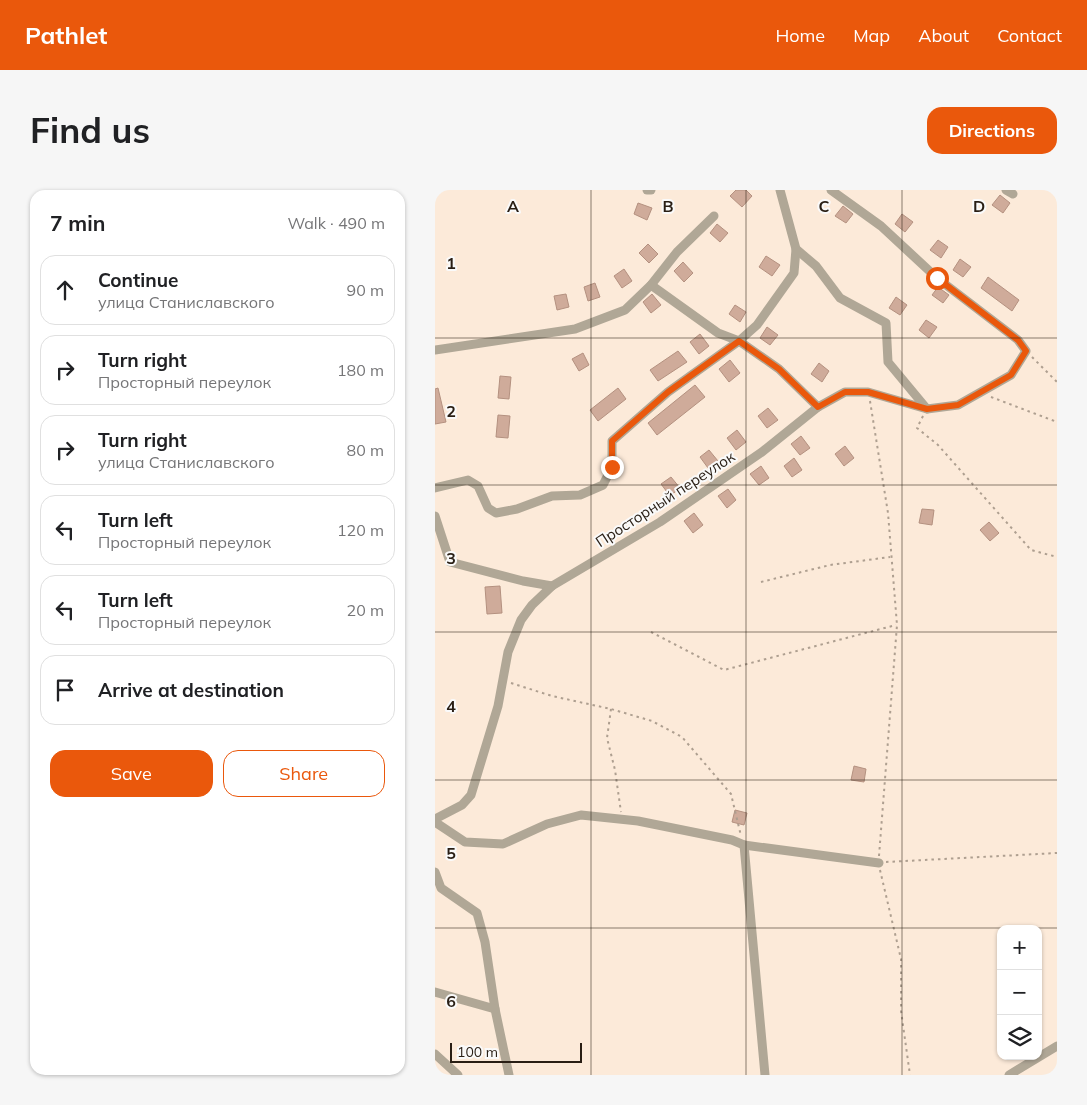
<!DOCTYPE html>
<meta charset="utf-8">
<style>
body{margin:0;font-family:Mulish,sans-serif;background:#f6f6f6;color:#202124}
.controls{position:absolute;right:15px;bottom:15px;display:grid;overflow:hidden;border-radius:10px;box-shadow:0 1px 4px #0004}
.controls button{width:45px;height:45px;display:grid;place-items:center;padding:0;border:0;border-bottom:1px solid #e0e0e0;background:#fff;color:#202124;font:25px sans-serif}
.scale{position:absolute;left:15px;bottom:12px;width:132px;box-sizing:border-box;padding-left:5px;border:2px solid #291e14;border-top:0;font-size:14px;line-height:18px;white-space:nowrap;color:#291e14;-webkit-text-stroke:4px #fafafa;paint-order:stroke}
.stop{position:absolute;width:15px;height:15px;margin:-11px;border:4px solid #ea580c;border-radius:50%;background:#fff}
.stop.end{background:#ea580c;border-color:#fff;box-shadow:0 1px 5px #0008}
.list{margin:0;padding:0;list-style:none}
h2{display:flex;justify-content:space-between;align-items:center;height:65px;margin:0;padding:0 20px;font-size:21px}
h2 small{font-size:16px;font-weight:400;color:#757577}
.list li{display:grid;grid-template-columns:32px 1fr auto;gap:15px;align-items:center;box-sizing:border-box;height:70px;margin:0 10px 10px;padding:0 10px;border:1px solid #e0e0e0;border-radius:15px}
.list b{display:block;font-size:19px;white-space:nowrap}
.list p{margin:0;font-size:16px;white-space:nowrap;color:#757577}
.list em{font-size:16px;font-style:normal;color:#757577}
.actions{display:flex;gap:10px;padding:15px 20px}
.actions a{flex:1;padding:11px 0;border:1px solid #ea580c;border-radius:15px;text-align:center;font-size:18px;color:#ea580c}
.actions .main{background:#ea580c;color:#fff}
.icon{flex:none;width:28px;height:28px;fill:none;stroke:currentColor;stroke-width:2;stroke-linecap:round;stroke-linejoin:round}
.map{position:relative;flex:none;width:622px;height:885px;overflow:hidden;border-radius:15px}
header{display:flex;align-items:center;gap:30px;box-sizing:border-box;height:70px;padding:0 25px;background:#ea580c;color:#fff}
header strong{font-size:24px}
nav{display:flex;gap:28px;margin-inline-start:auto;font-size:18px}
.intro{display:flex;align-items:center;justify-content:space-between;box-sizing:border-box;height:120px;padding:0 30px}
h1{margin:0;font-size:35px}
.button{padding:12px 22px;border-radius:15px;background:#ea580c;color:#fff;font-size:18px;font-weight:700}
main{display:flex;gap:30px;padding:0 30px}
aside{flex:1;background:#fff;border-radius:15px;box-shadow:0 1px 4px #0004}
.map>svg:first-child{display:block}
</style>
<header>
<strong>Pathlet</strong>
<nav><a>Home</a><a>Map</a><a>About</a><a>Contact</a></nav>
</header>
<div class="intro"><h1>Find us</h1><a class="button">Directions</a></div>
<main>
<aside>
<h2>7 min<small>Walk · 490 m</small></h2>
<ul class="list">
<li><svg class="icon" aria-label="ahead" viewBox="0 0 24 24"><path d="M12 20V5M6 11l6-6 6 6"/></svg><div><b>Continue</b><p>улица Станиславского</p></div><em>90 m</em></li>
<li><svg class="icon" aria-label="right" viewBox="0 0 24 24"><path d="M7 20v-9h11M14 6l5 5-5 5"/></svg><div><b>Turn right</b><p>Просторный переулок</p></div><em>180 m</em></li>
<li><svg class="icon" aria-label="right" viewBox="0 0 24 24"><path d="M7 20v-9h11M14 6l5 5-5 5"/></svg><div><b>Turn right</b><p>улица Станиславского</p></div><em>80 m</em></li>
<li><svg class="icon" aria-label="left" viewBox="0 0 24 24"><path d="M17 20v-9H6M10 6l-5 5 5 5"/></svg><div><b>Turn left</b><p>Просторный переулок</p></div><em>120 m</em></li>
<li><svg class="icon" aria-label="left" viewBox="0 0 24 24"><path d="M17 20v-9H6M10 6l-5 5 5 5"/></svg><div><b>Turn left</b><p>Просторный переулок</p></div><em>20 m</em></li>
<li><svg class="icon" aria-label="arrive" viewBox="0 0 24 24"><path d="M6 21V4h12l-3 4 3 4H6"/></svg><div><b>Arrive at destination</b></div></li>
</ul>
<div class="actions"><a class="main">Save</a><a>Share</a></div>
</aside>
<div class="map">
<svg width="622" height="885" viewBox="0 0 622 885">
<rect width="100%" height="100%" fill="#fcead9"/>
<g fill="#cfab9a" stroke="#b49180">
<path d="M 301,0 L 311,0 L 317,6 L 307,17 L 295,6 Z"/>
<path d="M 565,5 L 575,13 L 568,23 L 557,15 Z"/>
<path d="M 203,13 L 217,18 L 212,30 L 199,24 Z"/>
<path d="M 408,16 L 418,24 L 411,33 L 400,26 Z"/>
<path d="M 467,24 L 478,32 L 470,42 L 460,34 Z"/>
<path d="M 282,34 L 293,43 L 285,52 L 275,43 Z"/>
<path d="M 503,50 L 513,57 L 506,68 L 495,60 Z"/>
<path d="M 213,54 L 223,64 L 214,73 L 204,63 Z"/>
<path d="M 331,66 L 345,75 L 337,86 L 324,77 Z"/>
<path d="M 525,69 L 536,77 L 528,87 L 518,80 Z"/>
<path d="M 248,72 L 258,83 L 249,92 L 239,81 Z"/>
<path d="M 189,79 L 197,91 L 187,98 L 179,86 Z"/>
<path d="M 553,87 L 584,110 L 577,121 L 546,98 Z"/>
<path d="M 160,93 L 165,107 L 153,111 L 149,97 Z"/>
<path d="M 503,97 L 514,105 L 508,113 L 497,105 Z"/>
<path d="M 131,104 L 134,117 L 122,120 L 119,106 Z"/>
<path d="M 217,104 L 226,115 L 216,123 L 208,112 Z"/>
<path d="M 461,107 L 472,115 L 465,125 L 454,118 Z"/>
<path d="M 300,115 L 311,122 L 305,132 L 294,124 Z"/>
<path d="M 491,130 L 502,137 L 494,148 L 484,140 Z"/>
<path d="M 332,137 L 343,145 L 335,155 L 325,148 Z"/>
<path d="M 265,144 L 274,156 L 264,164 L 255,152 Z"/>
<path d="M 243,161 L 252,172 L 223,191 L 215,180 Z"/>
<path d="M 148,163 L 154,175 L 144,181 L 137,169 Z"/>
<path d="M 295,170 L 305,183 L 294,192 L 284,179 Z"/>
<path d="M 384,173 L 394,181 L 387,192 L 376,184 Z"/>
<path d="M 65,186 L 76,187 L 74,209 L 63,208 Z"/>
<path d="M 260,195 L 270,207 L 222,245 L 213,233 Z"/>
<path d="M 3,198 L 11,232 L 0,234 L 0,199 Z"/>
<path d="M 183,198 L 191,209 L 163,231 L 155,220 Z"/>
<path d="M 333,218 L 343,230 L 332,238 L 323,226 Z"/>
<path d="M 63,225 L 75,226 L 73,248 L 61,247 Z"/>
<path d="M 302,240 L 311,252 L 301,260 L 292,248 Z"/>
<path d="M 366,246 L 375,258 L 365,265 L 356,254 Z"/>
<path d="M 410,256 L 419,268 L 409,276 L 400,264 Z"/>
<path d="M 274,260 L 283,271 L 273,278 L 265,267 Z"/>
<path d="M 359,268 L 367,280 L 357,287 L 349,276 Z"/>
<path d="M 326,276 L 334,288 L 324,295 L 315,284 Z"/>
<path d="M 236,287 L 245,298 L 235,306 L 226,294 Z"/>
<path d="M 293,299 L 301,310 L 292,318 L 283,306 Z"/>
<path d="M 487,319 L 499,320 L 497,335 L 484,333 Z"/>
<path d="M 259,323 L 268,335 L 258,343 L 249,331 Z"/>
<path d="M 554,332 L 564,343 L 555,351 L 545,340 Z"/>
<path d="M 65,396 L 67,423 L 52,424 L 50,397 Z"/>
<path d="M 419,576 L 431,579 L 429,592 L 416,590 Z"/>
<path d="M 300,620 L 312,623 L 309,635 L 297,632 Z"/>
</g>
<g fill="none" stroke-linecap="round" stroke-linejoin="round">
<g stroke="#ae9f90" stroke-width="2" stroke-dasharray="2.5 4" stroke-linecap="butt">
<path d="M 597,167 L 622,192"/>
<path d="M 556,207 L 622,232"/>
<path d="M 435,211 L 453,323 L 462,435 L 444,666"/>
<path d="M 488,226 L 482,238 L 503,255 L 596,360 L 622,367"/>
<path d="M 326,392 L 395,375 L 455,367"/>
<path d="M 216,442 L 289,480 L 461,435"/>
<path d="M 76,493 L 117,506 L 176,519 L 217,531 L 247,547 L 296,604 L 306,646"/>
<path d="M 176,519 L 172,548 L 180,580 L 186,622"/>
<path d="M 451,672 L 622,663"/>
<path d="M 445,680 L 466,769 L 466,821 L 475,885"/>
</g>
<g stroke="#b0a796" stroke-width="9">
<path d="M 212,0 L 216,0"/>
<path d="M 345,0 L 361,59 L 381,76 L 405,108 L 451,133 L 453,172 L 492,219"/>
<path d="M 571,0 L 578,4"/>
<path d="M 216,95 L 283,143 L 304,151 L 344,179 L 383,217"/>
<path d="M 0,160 L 140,139 L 190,120 L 216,95 L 242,62 L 279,26"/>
<path d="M 0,298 L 33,290 L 43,296 L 53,318 L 61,323 L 82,319 L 117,306 L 145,305 L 168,295 L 177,277 L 177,251 L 233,202 L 304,151 L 322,135 L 359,83 L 361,59"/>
<path d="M 0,326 L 15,372 L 88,391 L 117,396"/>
<path d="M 0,629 L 27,615 L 36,605 L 63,516 L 73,462 L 86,430 L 97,415 L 117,396 L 225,332 L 327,262 L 383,217 L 410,202 L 433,202 L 492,219 L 523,215 L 576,185 L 591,161 L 583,150 L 502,88 L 446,36 L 396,0"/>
<path d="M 0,632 L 30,652 L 68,654 L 112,634 L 146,625 L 203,631 L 297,650 L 309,655 L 444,673"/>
<path d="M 309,655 L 330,885"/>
<path d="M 0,682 L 6,698 L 42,723 L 50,752 L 60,819 L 74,885"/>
<path d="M 0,802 L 60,819"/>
<path d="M 0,864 L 23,885"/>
<path d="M 574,885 L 622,856"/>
</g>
</g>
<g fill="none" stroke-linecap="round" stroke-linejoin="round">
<path stroke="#ea580c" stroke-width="6" d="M 177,277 L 177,251 L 233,202 L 304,151 L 344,179 L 383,217 L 410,202 L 433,202 L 492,219 L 523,215 L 576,185 L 591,161 L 583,150 L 502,88"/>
</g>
<path fill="none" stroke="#291e14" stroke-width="1" stroke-opacity="0.55" d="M 156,0 L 156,885M 311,0 L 311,885M 467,0 L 467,885M 0,148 L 622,148M 0,295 L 622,295M 0,442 L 622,442M 0,590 L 622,590M 0,738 L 622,738"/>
<g text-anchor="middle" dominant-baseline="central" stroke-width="4" stroke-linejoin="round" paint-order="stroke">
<g font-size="15" fill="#291e14" stroke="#fafafa">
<text transform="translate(230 309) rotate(-33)">Просторный переулок</text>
</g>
</g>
<g font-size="16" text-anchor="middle" font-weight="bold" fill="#291e14" stroke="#fafafa" stroke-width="4" stroke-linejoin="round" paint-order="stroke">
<text x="78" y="22">A</text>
<text x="233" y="22">B</text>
<text x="389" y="22">C</text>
<text x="544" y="22">D</text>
<text x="16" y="79">1</text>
<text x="16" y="227">2</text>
<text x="16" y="374">3</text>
<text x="16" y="522">4</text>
<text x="16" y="669">5</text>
<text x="16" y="817">6</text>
</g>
</svg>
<div class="controls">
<button>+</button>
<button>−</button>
<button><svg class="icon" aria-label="layers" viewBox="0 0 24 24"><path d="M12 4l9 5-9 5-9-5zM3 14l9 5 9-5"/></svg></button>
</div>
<div class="scale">100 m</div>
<div class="stop" style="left:502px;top:88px"></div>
<div class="stop end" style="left:177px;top:277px"></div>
</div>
</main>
